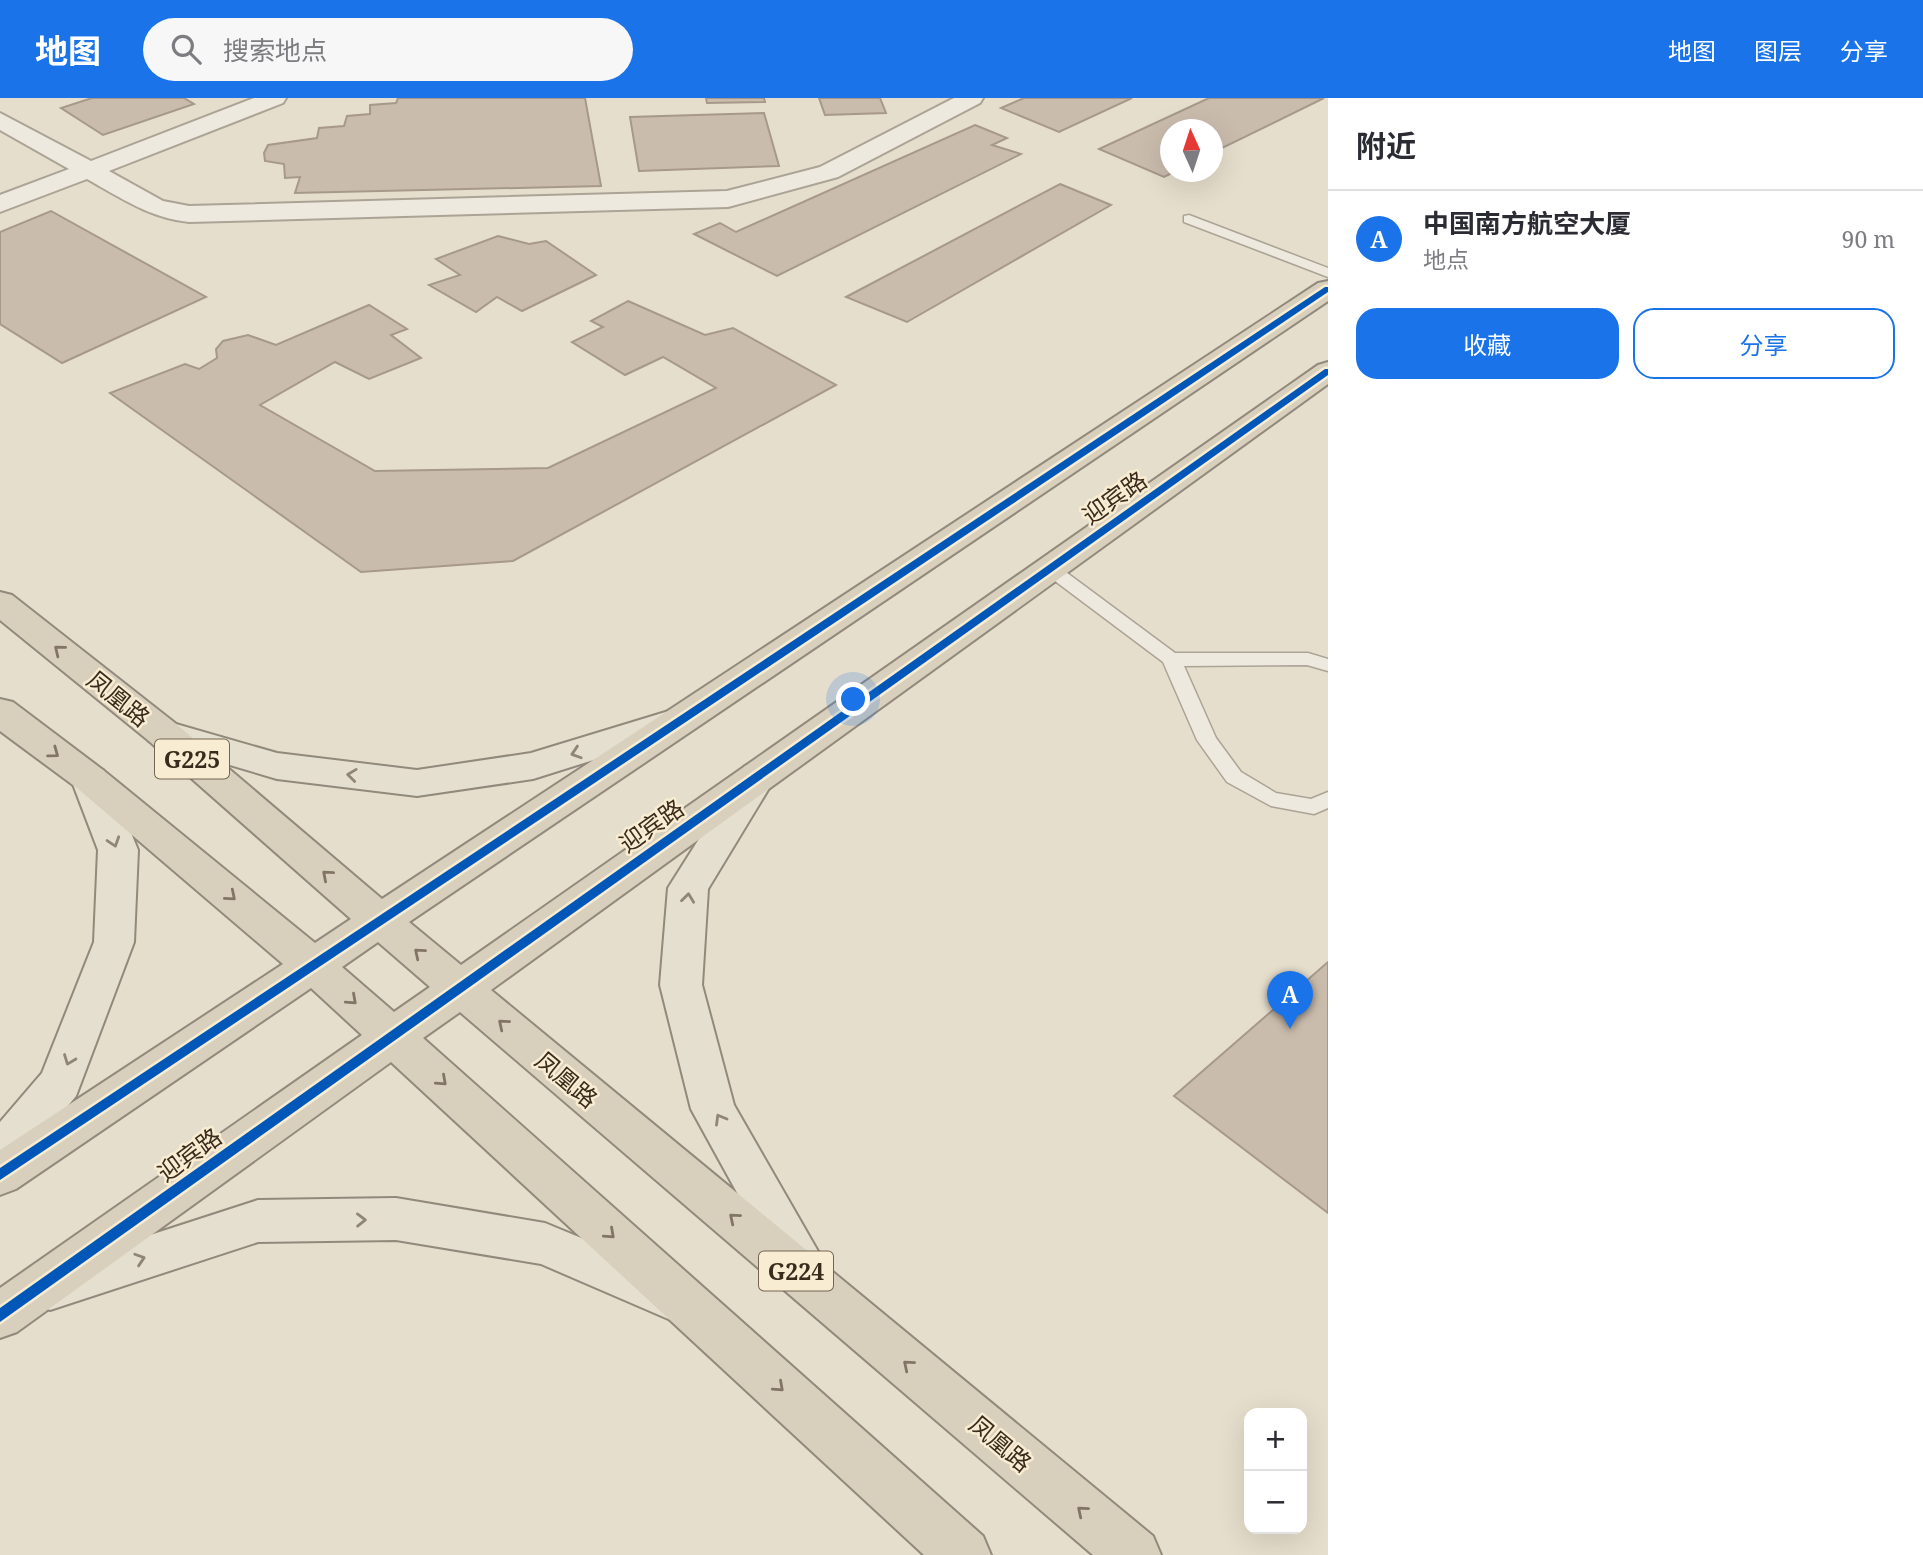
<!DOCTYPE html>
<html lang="zh">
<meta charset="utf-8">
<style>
body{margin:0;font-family:"Noto Serif","Noto Sans SC",serif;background:#f7f7f7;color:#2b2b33}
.controls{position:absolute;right:21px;bottom:21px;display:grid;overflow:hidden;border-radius:14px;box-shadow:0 7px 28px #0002}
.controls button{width:63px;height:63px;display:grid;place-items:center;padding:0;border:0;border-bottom:2px solid #e1e1e2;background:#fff;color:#2b2b33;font:35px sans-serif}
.compass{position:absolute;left:1160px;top:21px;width:63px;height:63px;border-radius:50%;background:#fff;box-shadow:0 7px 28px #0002;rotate:357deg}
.you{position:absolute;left:854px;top:602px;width:24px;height:24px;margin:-18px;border:5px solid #fff;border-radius:50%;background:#1a73e8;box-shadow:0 0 0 10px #1a73e833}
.badge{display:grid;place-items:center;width:46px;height:46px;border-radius:50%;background:#1a73e8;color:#fff;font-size:23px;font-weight:700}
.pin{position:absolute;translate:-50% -58px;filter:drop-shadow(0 2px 4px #0008)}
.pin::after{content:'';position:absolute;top:37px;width:24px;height:21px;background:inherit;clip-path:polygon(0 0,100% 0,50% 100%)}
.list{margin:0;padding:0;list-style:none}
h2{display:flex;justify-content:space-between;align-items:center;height:91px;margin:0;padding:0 28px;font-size:30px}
h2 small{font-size:23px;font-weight:400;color:#7c7c81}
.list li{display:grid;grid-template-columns:46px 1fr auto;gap:21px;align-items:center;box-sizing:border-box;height:98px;padding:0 28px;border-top:2px solid #e1e1e2}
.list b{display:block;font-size:26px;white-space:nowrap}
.list p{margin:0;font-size:23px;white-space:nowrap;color:#7c7c81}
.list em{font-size:23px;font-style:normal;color:#7c7c81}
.actions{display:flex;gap:14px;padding:21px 28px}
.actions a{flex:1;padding:16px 0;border:2px solid #1a73e8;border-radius:21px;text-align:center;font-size:24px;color:#1a73e8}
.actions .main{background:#1a73e8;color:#fff}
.icon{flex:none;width:38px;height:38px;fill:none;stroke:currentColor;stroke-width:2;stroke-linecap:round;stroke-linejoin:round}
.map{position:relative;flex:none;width:1328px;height:1457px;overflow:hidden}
header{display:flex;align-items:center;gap:42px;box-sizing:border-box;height:98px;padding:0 35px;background:#1a73e8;color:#fff}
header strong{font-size:33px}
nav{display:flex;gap:38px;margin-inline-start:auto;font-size:24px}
.search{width:490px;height:63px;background:#f7f7f7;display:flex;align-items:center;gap:18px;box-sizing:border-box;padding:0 24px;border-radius:38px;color:#7c7c81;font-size:26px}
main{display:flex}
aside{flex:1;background:#fff}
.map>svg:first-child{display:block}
</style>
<header>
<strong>地图</strong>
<div class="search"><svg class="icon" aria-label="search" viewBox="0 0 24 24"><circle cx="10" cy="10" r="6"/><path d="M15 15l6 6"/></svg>搜索地点</div>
<nav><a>地图</a><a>图层</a><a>分享</a></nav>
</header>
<main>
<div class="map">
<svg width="1328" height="1457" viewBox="0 0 1328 1457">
<rect width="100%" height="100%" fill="#e6decc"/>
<g fill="#cabcad" stroke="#a6998b" stroke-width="2">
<path d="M 92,0 L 184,0 L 194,6 L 103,37 L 61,10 Z"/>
<path d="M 398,0 L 585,0 L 601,88 L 295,95 L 300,79 L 285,80 L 284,66 L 265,63 L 264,55 L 268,47 L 317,40 L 319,30 L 344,28 L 347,18 L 370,16 L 370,7 L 396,5 Z"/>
<path d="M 706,0 L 764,0 L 765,4 L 707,5 Z"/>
<path d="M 819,0 L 880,0 L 886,15 L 825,17 Z"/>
<path d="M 1024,0 L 1132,0 L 1059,34 L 1001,10 Z"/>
<path d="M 1209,0 L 1324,0 L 1212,55 L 1212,32 L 1170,32 L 1170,74 L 1174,74 L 1164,79 L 1099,51 Z"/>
<path d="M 764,15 L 779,68 L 639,73 L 630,19 Z"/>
<path d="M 975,27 L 1007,40 L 992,47 L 1021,56 L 777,178 L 694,136 L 720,125 L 736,134 Z"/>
<path d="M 1060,86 L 1111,107 L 907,224 L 846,199 Z"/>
<path d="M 51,113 L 206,199 L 62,265 L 0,226 L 0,134 Z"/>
<path d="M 498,138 L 529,146 L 546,143 L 596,177 L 522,213 L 497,199 L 476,214 L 429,187 L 460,177 L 436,161 Z"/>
<path d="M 628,203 L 705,237 L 733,230 L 836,287 L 513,463 L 361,474 L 110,295 L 185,266 L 199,271 L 217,260 L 216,251 L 223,243 L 248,237 L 276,247 L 369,207 L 407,231 L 391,237 L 421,260 L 369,281 L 335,264 L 260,307 L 375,373 L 548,370 L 716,290 L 663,259 L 625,277 L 572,244 L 603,229 L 591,223 Z"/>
<path d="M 1328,864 L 1328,1115 L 1174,998 Z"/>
</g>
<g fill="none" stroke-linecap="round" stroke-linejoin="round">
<g stroke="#aba395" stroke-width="3">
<g id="lane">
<path d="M 1189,117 L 1328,170 L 1328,179 L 1184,124 L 1184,118 Z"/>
<path d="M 1049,464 L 1055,466 L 1175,555 L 1308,555 L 1328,561 L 1328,573 L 1307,567 L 1184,568 L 1216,640 L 1241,674 L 1276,695 L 1311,701 L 1328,694 L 1328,710 L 1314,716 L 1271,708 L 1227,684 L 1197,642 L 1163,564 L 1043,474 L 1040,470 Z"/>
</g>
</g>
<g stroke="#aba395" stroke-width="4">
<path id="street" d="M 254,0 L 286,0 L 283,5 L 109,73 L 163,103 L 189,108 L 727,93 L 820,69 L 954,0 L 983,0 L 980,5 L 838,79 L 728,109 L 189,124 C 150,120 121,100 87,81 L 0,114 L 0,97 L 69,71 L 0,32 L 0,15 L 91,63 Z"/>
</g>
<g stroke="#91897c" stroke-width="4">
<g id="primary">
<path d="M 682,609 L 695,612 L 700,621 L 695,630 L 533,681 L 417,698 L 277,681 L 149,643 L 144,634 L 149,625 L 162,622 L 277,655 L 417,672 L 531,655 Z"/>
<path d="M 758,664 L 771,668 L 777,677 L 708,791 L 702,887 L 734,1007 L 831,1176 L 824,1191 L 807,1198 L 790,1191 L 691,1011 L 660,887 L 668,790 L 745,668 Z"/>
<path d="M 90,668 L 103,672 L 109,681 L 138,752 L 134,844 L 76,998 L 16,1071 L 0,1076 L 0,1024 L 42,975 L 94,844 L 98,752 L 71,681 L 77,672 Z"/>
<path d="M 396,1100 L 545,1125 L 690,1185 L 697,1201 L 690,1217 L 673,1223 L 541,1166 L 396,1142 L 258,1144 L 50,1212 L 33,1205 L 26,1190 L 33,1175 L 258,1102 Z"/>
</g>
</g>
<g stroke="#91897c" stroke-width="4">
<path id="highway" d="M 1328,183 L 1328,203 L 409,824 L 461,867 L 1318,267 L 1328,264 L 1328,286 L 491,892 L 1153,1438 L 1161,1457 L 1093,1457 L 460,914 L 423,940 L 983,1438 L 991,1457 L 924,1457 L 391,964 L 17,1234 L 0,1240 L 0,1190 L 362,937 L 311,890 L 16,1091 L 0,1097 L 0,1052 L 283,866 L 77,690 L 0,633 L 0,601 L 13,604 L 103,672 L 315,845 L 351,821 L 149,643 L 0,522 L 0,494 L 12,497 L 175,625 L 382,801 L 1318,185 ZM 378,844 L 430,889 L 394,914 L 342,869 Z"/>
</g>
<use href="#lane" fill="#eee9de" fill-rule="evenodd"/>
<use href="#street" fill="#eee9de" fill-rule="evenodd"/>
<use href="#primary" fill="#e5dfcf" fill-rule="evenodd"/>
<use href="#highway" fill="#d9cfbd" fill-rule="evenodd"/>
<g stroke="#f8edd2" stroke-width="5">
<g id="cycleway">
<path d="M 1325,189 L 1328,189 L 1328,194 L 1165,304 L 0,1082 L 0,1070 Z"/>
<path d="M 1325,271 L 1328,271 L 1328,277 L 0,1224 L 0,1210 Z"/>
</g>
</g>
<use href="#cycleway" fill="#0057b8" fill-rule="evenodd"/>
</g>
<defs><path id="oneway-chevron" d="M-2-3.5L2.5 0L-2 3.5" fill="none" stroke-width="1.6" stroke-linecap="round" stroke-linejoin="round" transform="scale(1.75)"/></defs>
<g stroke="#827565">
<use href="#oneway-chevron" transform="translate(59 552) rotate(-141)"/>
<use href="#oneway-chevron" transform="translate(54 655) rotate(36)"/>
<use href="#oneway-chevron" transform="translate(327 777) rotate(-139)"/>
<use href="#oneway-chevron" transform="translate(231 798) rotate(40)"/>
<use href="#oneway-chevron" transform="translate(419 855) rotate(-140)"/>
<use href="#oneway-chevron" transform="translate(352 902) rotate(42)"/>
<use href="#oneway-chevron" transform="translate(503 926) rotate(-140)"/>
<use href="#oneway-chevron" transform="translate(442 983) rotate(42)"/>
<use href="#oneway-chevron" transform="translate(734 1120) rotate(-140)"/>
<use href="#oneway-chevron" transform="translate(610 1136) rotate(42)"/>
<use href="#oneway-chevron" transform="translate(908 1267) rotate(-140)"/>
<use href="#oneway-chevron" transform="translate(779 1289) rotate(42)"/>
<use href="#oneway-chevron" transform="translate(1082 1413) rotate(-140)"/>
</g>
<g stroke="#908576">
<use href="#oneway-chevron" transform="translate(576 655) rotate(162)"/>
<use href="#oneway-chevron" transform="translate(352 677) rotate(-173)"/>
<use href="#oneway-chevron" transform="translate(114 744) rotate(72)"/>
<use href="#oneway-chevron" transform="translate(688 800) rotate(-83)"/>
<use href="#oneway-chevron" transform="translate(69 962) rotate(111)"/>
<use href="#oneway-chevron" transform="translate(720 1021) rotate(-120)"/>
<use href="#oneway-chevron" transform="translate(361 1122) rotate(-1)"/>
<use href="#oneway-chevron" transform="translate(140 1161) rotate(-18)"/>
</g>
<g text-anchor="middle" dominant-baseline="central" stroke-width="5" stroke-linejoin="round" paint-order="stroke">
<g fill="#f8edd2" stroke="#746553" stroke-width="2">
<rect x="155" y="641.5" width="74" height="39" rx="5"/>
<rect x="759" y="1153.5" width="74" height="39" rx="5"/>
</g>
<g font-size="23" font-weight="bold" fill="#3b2b1d">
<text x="192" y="661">G225</text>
<text x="796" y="1173">G224</text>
</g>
<g font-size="24" fill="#3b2b1d" stroke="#f8edd2">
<text transform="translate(1114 399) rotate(-35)">迎宾路</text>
<text transform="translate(119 600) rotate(39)">凤凰路</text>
<text transform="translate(651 727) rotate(-35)">迎宾路</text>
<text transform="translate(567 981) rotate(40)">凤凰路</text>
<text transform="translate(189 1056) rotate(-36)">迎宾路</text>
<text transform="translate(1001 1345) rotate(40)">凤凰路</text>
</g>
</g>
</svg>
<div class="controls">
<button>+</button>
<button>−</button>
</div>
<svg class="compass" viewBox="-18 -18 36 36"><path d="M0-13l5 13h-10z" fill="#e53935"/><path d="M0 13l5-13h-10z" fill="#7c7c81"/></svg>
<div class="you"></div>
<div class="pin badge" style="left:1290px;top:931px">A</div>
</div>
<aside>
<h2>附近<small></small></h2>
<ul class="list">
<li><span class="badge">A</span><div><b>中国南方航空大厦</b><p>地点</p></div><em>90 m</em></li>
</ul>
<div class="actions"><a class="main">收藏</a><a>分享</a></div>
</aside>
</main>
